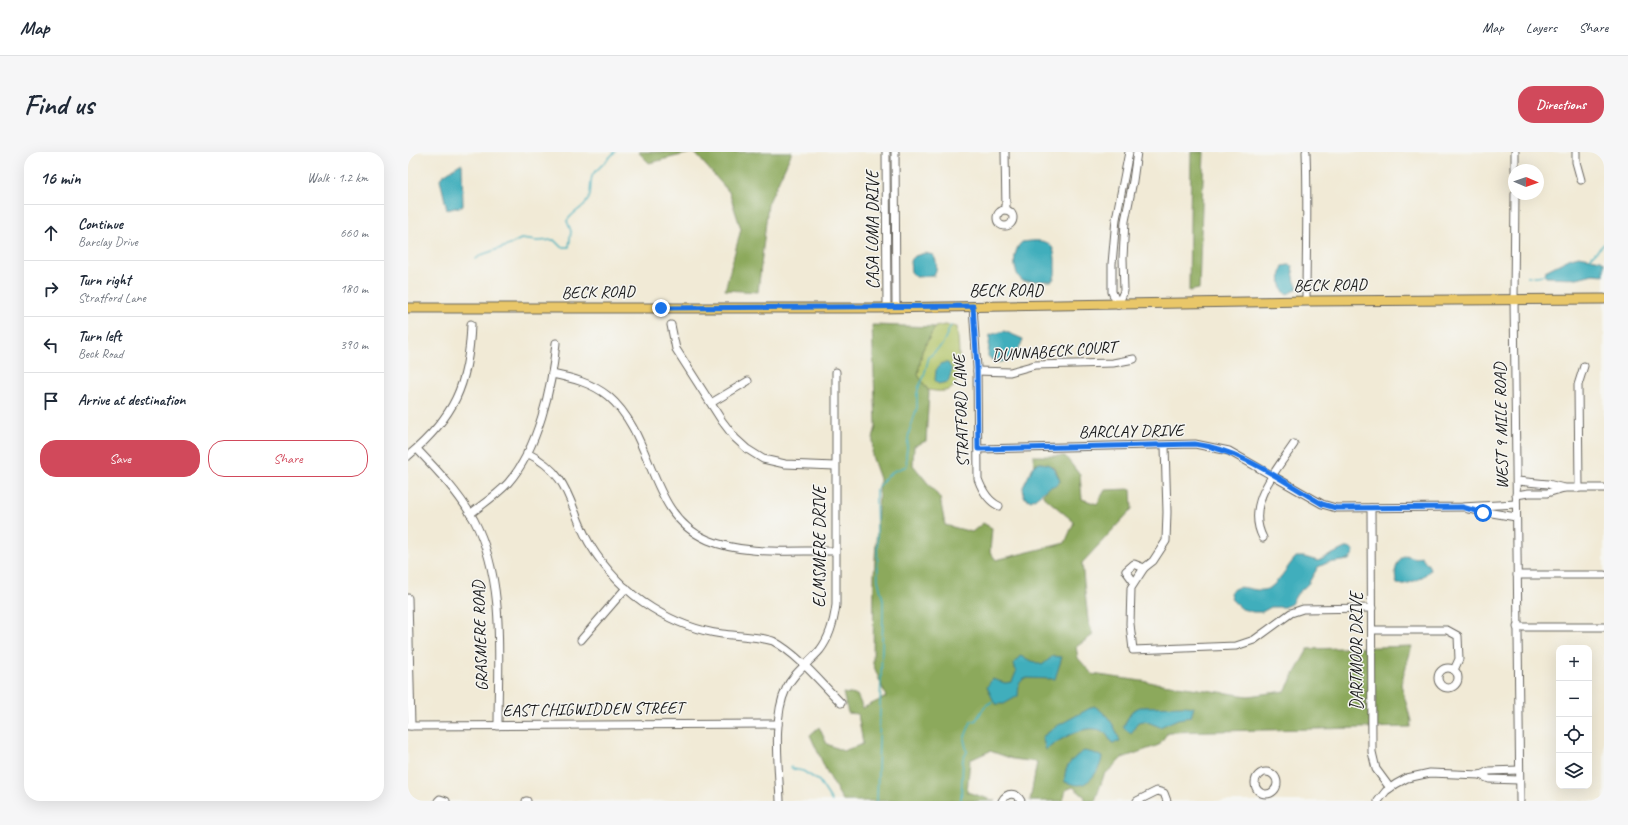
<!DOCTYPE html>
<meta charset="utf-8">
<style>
body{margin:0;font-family:Caveat,sans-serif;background:#f6f6f7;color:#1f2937}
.controls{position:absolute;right:12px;bottom:12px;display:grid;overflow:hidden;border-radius:8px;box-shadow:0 4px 16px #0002}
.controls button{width:36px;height:36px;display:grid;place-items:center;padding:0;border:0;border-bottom:1px solid #e0e1e3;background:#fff;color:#1f2937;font:20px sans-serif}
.compass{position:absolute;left:1100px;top:12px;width:36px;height:36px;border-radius:50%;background:#fff;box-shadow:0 4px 16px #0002;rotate:92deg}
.stop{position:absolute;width:12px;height:12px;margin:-9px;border:3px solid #1a73e8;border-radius:50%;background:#fff}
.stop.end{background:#1a73e8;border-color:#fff;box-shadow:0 1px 4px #0008}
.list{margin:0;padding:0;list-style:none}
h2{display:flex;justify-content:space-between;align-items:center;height:52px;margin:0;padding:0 16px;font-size:17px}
h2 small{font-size:13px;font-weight:400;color:#747a83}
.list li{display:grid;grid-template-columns:26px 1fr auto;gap:12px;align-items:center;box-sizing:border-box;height:56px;padding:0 16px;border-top:1px solid #e0e1e3}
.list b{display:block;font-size:15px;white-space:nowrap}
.list p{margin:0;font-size:13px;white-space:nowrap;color:#747a83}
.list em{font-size:13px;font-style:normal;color:#747a83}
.actions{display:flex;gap:8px;padding:12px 16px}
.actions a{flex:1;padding:9px 0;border:1px solid #d1495b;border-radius:16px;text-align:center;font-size:14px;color:#d1495b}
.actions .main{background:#d1495b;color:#fff}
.icon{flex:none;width:22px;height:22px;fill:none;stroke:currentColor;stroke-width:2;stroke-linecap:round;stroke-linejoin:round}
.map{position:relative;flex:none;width:1196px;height:649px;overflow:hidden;border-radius:16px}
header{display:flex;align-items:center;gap:24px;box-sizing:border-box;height:56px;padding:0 20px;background:#fff;border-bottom:1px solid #e0e1e3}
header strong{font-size:19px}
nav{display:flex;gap:22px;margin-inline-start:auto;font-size:14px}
.intro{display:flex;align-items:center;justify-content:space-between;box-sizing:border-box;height:96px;padding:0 24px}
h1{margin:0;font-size:28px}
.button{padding:10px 18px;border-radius:16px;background:#d1495b;color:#fff;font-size:14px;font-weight:700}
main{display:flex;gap:24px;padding:0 24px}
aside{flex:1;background:#fff;border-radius:16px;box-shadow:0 4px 16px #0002}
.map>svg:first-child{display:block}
</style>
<header>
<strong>Map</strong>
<nav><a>Map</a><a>Layers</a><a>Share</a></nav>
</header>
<div class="intro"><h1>Find us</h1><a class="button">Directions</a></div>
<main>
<aside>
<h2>16 min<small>Walk · 1.2 km</small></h2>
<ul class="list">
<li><svg class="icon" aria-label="ahead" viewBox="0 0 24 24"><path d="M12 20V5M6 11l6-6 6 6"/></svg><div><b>Continue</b><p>Barclay Drive</p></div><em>660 m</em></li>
<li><svg class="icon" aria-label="right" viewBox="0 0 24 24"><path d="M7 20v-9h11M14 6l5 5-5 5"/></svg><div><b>Turn right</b><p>Stratford Lane</p></div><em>180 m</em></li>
<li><svg class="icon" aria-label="left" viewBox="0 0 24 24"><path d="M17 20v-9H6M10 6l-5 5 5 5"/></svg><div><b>Turn left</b><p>Beck Road</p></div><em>390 m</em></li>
<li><svg class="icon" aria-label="arrive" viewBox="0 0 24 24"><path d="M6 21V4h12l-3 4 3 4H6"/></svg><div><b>Arrive at destination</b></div></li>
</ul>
<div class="actions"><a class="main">Save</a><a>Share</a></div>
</aside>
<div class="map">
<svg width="1196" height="649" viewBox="0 0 1196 649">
<rect width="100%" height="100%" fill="#f6f6f2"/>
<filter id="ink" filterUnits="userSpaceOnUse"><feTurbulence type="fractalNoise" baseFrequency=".025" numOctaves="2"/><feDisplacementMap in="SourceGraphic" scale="8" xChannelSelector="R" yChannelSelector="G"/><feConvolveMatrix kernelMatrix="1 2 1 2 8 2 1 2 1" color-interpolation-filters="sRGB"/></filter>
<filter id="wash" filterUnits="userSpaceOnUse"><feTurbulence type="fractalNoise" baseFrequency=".012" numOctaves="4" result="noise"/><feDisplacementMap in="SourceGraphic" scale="16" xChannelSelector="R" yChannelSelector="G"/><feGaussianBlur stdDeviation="0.9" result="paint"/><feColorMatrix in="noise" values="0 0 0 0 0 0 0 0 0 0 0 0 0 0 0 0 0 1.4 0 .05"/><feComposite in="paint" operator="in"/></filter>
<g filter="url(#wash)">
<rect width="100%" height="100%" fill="#f1ead6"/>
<path fill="#b1c366" stroke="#667041" d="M 537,173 L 549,175 C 550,187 555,229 544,236 C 538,241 527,239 520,238 L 510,223 L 514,199 L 527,175 Z"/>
<g fill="#8ca95b" stroke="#54623c">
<path d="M 230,0 L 384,0 L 360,52 L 350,140 L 317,138 L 333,77 L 321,40 L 286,0 L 241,11 Z"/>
<path d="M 783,0 L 796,0 L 791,137 L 781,139 Z"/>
<path d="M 464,173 L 527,175 L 514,199 L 510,223 L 521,240 L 518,289 L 506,294 L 505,313 L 532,346 L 537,373 L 564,380 L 575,371 L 584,376 L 582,400 L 588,408 L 657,391 L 666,370 L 634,343 L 642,334 L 652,329 L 647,316 L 632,311 L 626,313 L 625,304 L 657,304 L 672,323 L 674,347 L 689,352 L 697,338 L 723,337 L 724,357 L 674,411 L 680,468 L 685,483 L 668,495 L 670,506 L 684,522 L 840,544 L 877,539 L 900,497 L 1004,494 L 993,532 L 1003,569 L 1002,575 L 760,580 L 751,593 L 714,606 L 696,623 L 687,649 L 677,649 L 677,645 L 665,635 L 658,638 L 655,649 L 622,649 L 629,610 L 605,607 L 582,599 L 562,608 L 559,640 L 587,649 L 435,649 L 418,618 L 402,583 L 411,575 L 419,592 L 435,599 L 455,592 L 450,562 L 440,561 L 435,541 L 449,543 L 455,556 L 478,545 L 465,512 L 466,423 L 472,327 L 464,304 L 465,287 L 468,274 Z"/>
</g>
<g fill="#40aebc" stroke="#2e656c">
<path d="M 52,12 L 54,12 L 55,54 L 39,58 L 32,27 L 34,24 Z"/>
<path d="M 614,90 C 638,87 648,88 647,114 C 647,119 648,125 644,129 L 615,129 C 604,122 604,98 614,90 Z"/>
<path d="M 517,101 L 525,103 C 530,110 529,117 526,124 L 508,125 L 503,120 L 502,109 L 507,104 Z"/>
<path d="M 1171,104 L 1193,108 L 1196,110 L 1196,123 L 1185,122 L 1169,126 L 1138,125 L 1136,122 L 1137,119 L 1163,106 Z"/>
<path d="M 880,113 L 884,114 L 887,130 L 890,136 L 880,142 L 876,140 C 871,134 872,120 875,114 Z"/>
<path d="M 596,179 L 615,187 C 612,201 592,220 580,204 L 582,183 Z"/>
<path d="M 534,211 L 540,211 L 544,218 L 540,230 L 530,232 L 527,228 L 528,218 Z"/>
<path d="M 632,311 C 645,312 647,317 652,329 L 649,333 C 639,334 632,344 623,349 L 616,345 L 615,335 L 626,313 Z"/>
<path d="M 937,396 L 943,396 L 946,400 L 941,408 L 919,411 L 910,415 L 900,432 L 889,442 L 883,452 L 876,455 L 863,455 L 854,460 L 845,460 L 834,457 L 824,448 L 822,441 C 831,428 845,442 859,437 C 869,434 880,413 888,405 L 896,405 L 910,409 Z"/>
<path d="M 997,403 L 1008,406 L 1013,404 L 1021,414 L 1022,418 C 1016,426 999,434 989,432 C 985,421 988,409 997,403 Z"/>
<path d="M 612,504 L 634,513 L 645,504 L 654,505 L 647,527 L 616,526 L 611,532 L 610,544 L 596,552 L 587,552 L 579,535 L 584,527 L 597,531 L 604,530 L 608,520 L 606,511 Z"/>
<path d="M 686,554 C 700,562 708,575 712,590 L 704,591 C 702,588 700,584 697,581 C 682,568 650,588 638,598 L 634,585 L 649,574 Z"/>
<path d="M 776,554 L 786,555 L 783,565 L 770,567 L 752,575 L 737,569 L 730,570 L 723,582 L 715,575 L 724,559 L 732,555 Z"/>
<path d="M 676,599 L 686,601 L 694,605 C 693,616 682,633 670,633 C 666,633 661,631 657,630 C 655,616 664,606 676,599 Z"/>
</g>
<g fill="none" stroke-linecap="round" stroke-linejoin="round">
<g stroke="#40aebc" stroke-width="1.5">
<path d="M 1182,106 L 1196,92"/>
<path d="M 68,107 L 73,103 L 99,94 L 113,87 L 129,89 L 146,88 L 153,95 L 161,95 L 163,79 L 159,69 C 165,59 176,57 181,46 C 184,38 181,30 185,22 L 207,0"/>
<path d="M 1119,125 L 1137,123"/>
<path d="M 383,615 L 385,617 L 395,619 L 411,629 L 424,649"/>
<path d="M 469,649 L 475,463 L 475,448 L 470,428 L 468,339 L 477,326 L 486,319 L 499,314 L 498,304 L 501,280 L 509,256 L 509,242 L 511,234 L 515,227 L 521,205 L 534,193 L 543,173"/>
<path d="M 553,649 L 555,607 L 559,600 L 556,587 L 563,570 L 568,568 L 577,554 L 585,549"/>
</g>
</g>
</g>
<g filter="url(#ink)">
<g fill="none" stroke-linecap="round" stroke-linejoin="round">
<g stroke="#67645d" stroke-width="9">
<g id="minor">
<path d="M 478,0 L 479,155"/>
<path d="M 487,0 L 488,155"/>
<path d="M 597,0 L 598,58"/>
<path d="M 1168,0 L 1168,10 L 1173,28"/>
<path d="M 1107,18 L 1107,0"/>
<path d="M 1107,42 L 1106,147 L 1112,649"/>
<circle cx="597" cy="66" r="8"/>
<path d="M 898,149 C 898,99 900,50 898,0"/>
<path d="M 710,153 L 704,140 L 704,112 L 708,67 L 721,0"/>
<path d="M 710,153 L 716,139 L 715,106 L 717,69 L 725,29 L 729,0"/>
<path d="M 565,154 L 569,216 L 570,327 C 574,338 580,349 591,354"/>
<path d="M 263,173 L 268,197 L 314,269 L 327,286 L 339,297 L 355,307 L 377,312 L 427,314"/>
<path d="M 569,219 L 602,220 L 627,213 L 705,211 L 726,207"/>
<path d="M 144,222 C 164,226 184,231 200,244 C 248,285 239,362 300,388 C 337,404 387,398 427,399"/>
<path d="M 303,251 L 340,229"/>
<path d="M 757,294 L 759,360 L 758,389 L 745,409 L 736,416 L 723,436 L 722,472 L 725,498 L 828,494 L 846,488 L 883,461 L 895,457 L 964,456"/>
<path d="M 9,297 C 29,318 51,341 66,368 C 98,429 90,506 90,574"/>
<path d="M 570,297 L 787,292 L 821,299 L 914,352 L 928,356 L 1054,355 L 1108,352"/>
<path d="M 119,301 C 164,323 160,354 181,391 C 196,416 218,440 244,456 C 265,469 290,479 314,482 C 331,484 349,484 365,489 C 391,503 412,530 433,551"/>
<path d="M 0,304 C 46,265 61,233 63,172"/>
<path d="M 1109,329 L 1140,332 L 1156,336"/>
<path d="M 1171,336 L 1170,233 L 1176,214"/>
<path d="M 1108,343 L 1121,341 L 1139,341 L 1156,336 L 1196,336"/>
<path d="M 963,356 L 964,600 L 968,617 L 982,636"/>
<path d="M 1060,357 L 1108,365"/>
<path d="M 62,362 C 75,352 89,343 100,331 C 130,297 144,235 148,191"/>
<path d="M 855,386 C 837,352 868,319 886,292"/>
<path d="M 1109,423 L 1196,423"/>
<path d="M 726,430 L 718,419 L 726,412 L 736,416"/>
<path d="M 0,446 L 3,574"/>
<path d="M 1109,475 L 1196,475"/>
<path d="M 964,478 L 1039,478 L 1050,484 L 1051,507 L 1046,518"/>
<path d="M 173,488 L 218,436"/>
<circle cx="1040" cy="526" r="10"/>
<path d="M 0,574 L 370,572"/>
<circle cx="858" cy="631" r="11"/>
<path d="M 1072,623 L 1081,619 L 1111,618"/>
<path d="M 30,649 L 32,647 L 38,649"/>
<path d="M 118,649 L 119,649"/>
<path d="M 372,649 C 371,617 364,566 378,537 C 385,521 401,511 412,498 C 422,485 426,469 428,453 L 428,220"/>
<path d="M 594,649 C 599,640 608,640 613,649"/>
<path d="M 729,649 L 749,639 L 756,641 L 759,649"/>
<path d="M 970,649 L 978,639 L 988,632 L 999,626 L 1022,621 L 1072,623 L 1081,627 L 1111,628"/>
</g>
</g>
<g stroke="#67645d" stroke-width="11">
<path id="major" d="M 0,156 L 471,156 L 901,149 L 1196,147"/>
</g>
<use href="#minor" stroke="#fff" stroke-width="7"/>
<use href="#major" stroke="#e9c769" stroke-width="9"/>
</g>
</g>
<g fill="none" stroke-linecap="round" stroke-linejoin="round" filter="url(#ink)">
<path stroke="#1a73e8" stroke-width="5" d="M 253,156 L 565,154 L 569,216 L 570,297 L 787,292 C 834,298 874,329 914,352 L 928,356 L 1054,355 L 1075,361"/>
</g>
<g text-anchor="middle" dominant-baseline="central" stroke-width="3" stroke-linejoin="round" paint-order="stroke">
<g font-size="17" fill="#1c1c1c" stroke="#f6f6f2">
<text transform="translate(464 78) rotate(-90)">CASA LOMA DRIVE</text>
<text transform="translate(922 133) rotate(-1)">BECK ROAD</text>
<text x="598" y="138">BECK ROAD</text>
<text transform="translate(190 140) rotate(-1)">BECK ROAD</text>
<text transform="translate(646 199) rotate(-4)">DUNNABECK COURT</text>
<text transform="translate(553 259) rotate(-92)">STRATFORD LANE</text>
<text transform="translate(1093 274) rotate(-91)">WEST 9 MILE ROAD</text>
<text transform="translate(723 279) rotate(-1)">BARCLAY DRIVE</text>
<text transform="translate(411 395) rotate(-90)">ELMSMERE DRIVE</text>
<text transform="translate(72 484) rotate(-92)">GRASMERE ROAD</text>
<text transform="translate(948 499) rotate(-90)">DARTMOOR DRIVE</text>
<text transform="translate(185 557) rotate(-1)">EAST CHIGWIDDEN STREET</text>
</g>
</g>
</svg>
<div class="controls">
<button>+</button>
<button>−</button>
<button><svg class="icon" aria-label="locate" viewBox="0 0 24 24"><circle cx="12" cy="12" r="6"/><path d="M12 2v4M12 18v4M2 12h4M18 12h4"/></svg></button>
<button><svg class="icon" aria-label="layers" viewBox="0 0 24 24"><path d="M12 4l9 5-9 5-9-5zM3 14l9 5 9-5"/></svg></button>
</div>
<svg class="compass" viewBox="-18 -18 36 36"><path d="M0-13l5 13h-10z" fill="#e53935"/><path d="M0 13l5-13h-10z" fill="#747a83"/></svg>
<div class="stop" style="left:1075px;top:361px"></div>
<div class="stop end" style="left:253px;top:156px"></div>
</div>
</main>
